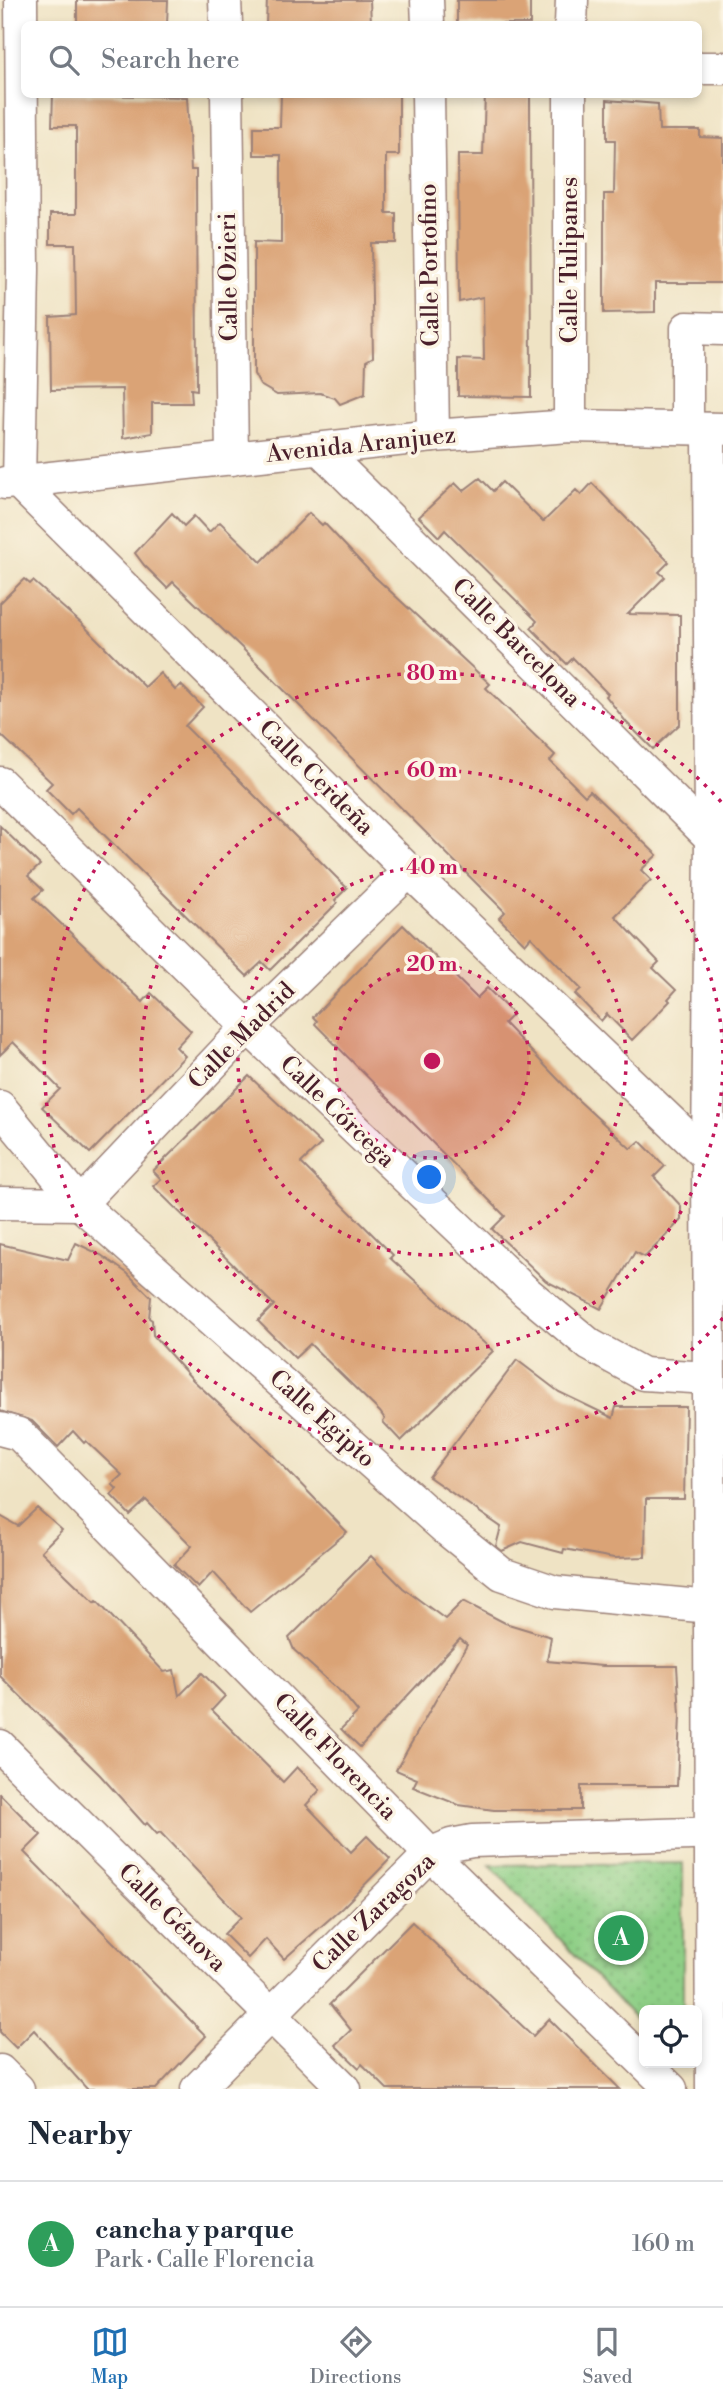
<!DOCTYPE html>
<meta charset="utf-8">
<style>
body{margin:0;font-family:"Libre Bodoni",serif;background:#f2f2f3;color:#1f2937}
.controls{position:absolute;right:21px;bottom:21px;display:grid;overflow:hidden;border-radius:10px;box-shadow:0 4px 10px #0003}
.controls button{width:63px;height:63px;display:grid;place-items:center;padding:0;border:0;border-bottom:2px solid #e0e1e3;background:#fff;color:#1f2937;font:35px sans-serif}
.you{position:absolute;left:430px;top:1178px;width:24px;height:24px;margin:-18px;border:5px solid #fff;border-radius:50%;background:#1a73e8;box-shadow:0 0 0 10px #1a73e833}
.badge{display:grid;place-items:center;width:46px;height:46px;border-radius:50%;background:#1f6fb2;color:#fff;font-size:23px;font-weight:700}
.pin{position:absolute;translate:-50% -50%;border:4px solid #fff;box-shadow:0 2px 7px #0006}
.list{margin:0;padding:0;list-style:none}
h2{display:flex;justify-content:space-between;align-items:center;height:91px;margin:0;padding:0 28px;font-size:30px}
h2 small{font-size:23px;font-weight:400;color:#747a83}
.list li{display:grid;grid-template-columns:46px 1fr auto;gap:21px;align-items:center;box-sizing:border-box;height:126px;padding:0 28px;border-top:2px solid #e0e1e3}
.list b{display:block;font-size:26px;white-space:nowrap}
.list p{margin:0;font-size:23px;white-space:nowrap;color:#747a83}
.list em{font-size:23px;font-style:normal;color:#747a83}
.icon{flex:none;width:38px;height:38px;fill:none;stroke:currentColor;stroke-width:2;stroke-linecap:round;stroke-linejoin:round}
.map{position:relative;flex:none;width:723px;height:2089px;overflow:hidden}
.search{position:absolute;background:#fff;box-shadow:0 4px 10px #0003;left:21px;right:21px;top:21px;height:77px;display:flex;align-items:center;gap:18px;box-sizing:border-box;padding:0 24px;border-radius:10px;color:#747a83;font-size:26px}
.sheet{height:217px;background:#fff}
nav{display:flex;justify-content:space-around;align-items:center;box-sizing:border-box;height:98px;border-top:2px solid #e0e1e3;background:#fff;font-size:19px;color:#747a83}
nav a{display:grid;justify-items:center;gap:4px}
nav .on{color:#1f6fb2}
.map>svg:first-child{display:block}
</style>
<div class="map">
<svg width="723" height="2089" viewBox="0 0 723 2089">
<defs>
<pattern id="park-dots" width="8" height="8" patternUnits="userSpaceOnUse" patternTransform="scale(1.75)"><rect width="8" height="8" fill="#8ecf86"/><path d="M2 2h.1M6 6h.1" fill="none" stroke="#7cb174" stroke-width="1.8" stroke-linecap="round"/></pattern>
</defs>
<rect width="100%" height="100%" fill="#fcf5e5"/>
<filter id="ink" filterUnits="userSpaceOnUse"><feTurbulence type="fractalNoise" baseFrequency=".0143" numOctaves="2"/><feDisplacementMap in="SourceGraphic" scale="14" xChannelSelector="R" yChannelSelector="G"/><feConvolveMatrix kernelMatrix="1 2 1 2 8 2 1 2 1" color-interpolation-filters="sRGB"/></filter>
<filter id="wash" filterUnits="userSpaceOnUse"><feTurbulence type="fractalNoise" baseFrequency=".00686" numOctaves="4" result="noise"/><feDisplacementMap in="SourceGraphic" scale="28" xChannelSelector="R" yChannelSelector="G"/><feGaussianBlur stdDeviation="1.57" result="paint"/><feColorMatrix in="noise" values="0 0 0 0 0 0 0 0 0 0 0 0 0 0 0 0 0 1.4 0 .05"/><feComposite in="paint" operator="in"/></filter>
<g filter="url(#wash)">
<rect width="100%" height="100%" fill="#efe3c4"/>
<path fill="url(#park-dots)" stroke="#6c7758" stroke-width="2" d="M 683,1863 L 683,2010 L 644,2010 L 644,2028 L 490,1865 Z"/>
<g id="blocks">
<g fill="#daa376">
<path d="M 77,0 L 168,0 L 167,24 L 77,24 Z"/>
<path d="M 267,0 L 370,0 L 371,24 L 266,24 Z"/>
<rect x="457" y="0" width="73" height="24"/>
<path d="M 53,94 L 187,97 L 191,170 L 196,170 L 197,390 L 191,389 L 192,403 L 152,403 L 152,433 L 123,438 L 122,389 L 51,390 L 50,317 L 76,315 L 75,244 L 50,244 L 50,214 L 76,214 L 76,126 L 52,126 Z"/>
<path d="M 281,94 L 399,94 L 399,155 L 386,155 L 386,213 L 396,213 L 396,243 L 371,243 L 373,357 L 366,361 L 365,394 L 340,404 L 335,398 L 320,393 L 277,395 L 260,385 L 254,374 L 254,242 L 281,243 L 281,155 L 254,155 L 254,127 L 280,127 Z"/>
<path d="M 485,94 L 530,94 L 531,397 L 458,396 L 458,359 L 484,360 L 483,297 L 459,302 L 458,155 L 483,155 Z"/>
<path d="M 607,100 L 658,104 L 659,130 L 700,130 L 700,137 L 723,138 L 723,283 L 655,283 L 655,312 L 604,313 L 604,194 L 614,194 L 615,140 L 607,140 Z"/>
<path d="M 480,478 L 493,491 L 502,482 L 543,522 L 576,490 L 581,495 L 592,483 L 669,562 L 659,572 L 665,577 L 628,614 L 680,615 L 680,724 L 653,749 L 627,723 L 606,696 L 608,694 L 573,658 L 567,664 L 531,628 L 537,621 L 445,530 L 439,537 L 419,517 L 455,483 L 463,491 Z"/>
<path d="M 172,513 L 184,526 L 194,516 L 209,532 L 220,522 L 261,562 L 309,513 L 322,525 L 324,523 L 375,577 L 490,684 L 486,688 L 555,755 L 550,761 L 585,796 L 590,791 L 657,855 L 641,870 L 651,880 L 615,916 L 659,962 L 653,968 L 676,990 L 668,999 L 670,1001 L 632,1040 L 607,1014 L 601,1021 L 575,994 L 581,989 L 531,937 L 525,944 L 499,918 L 505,912 L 242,648 L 173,582 L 167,588 L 144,565 L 135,553 Z"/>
<path d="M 24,579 L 30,584 L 33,581 L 82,624 L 145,687 L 160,673 L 175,690 L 181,685 L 203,707 L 185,726 L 347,888 L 335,900 L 337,903 L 270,970 L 262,962 L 247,976 L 77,808 L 71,814 L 46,789 L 52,783 L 0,734 L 0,603 Z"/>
<path d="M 0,826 L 40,865 L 28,876 L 43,890 L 34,898 L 143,1002 L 151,993 L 191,1031 L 176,1047 L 185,1056 L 90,1153 L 42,1107 L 60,1089 L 13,1042 L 0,1055 Z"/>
<path d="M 403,925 L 477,998 L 487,988 L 513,1014 L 504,1023 L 578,1100 L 631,1149 L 640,1141 L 665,1166 L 654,1177 L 681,1206 L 681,1220 L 645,1257 L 635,1252 L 601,1309 L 546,1281 L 492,1229 L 505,1216 L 315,1024 L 317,1021 L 313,1017 Z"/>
<path d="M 249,1076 L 321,1144 L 301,1163 L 393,1255 L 390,1258 L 493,1351 L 401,1441 L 383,1422 L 385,1419 L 380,1412 L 310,1344 L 295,1358 L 258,1321 L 274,1305 L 153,1186 L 161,1179 L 153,1171 Z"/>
<path d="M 76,1243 L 101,1255 L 127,1273 L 151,1297 L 149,1318 L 152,1320 L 153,1335 L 193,1380 L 261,1443 L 347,1532 L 250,1612 L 213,1572 L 198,1588 L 174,1565 L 192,1546 L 146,1500 L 130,1515 L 111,1495 L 117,1489 L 112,1484 L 122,1475 L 86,1441 L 84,1443 L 73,1431 L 58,1447 L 32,1421 L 0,1411 L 0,1244 L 68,1260 Z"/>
<path d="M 517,1360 L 559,1392 L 613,1418 L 616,1407 L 686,1407 L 684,1499 L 646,1499 L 645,1557 L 614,1558 L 564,1549 L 563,1553 L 522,1542 L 502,1551 L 496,1546 L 501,1527 L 429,1477 Z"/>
<path d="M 37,1508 L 62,1530 L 41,1551 L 95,1603 L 97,1601 L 164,1672 L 174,1670 L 179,1696 L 202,1673 L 225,1696 L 212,1710 L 283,1782 L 297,1767 L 320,1790 L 306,1805 L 351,1852 L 367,1836 L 390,1859 L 342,1908 L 284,1959 L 266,1939 L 248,1958 L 224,1934 L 241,1917 L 160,1832 L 157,1834 L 147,1823 L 145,1825 L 100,1775 L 0,1676 L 0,1516 L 18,1526 Z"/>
<path d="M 371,1556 L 403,1588 L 445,1619 L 463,1601 L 505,1623 L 551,1637 L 547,1661 L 602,1666 L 677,1666 L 680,1715 L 677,1786 L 581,1786 L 581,1810 L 494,1810 L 459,1805 L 413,1787 L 417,1779 L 396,1770 L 467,1645 L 460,1639 L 360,1747 L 341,1729 L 358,1712 L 344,1695 L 294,1650 L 289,1638 Z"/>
<path d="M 0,1794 L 41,1835 L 24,1852 L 206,2036 L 156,2089 L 87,2089 L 34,2030 L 16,2048 L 0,2032 Z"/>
<path d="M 412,1922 L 533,2036 L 549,2019 L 620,2089 L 387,2089 L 362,2064 L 359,2068 L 335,2045 L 351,2030 L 330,2004 Z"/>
</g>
</g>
</g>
<g filter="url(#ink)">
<use href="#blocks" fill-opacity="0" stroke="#9c8178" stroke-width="2"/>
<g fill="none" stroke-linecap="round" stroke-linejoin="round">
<g stroke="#9c8178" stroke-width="35">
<g id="minor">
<path d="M 21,0 L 23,270 L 19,483 L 409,871 L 708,1157"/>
<path d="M 225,0 L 226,24"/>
<path d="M 427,0 L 428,24"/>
<path d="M 571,24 L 572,0"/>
<path d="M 698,68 L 723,68"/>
<path d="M 227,94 L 232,459"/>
<path d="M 428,94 L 433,436"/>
<path d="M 570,94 L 570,426"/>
<path d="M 687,428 L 687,328 L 723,329"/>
<path d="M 709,429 L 711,838 L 708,1157 L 712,2089"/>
<path d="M 320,449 L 711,838"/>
<path d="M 5,483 L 433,436 L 570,426 L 723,429"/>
<path d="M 0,783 L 248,1027 L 525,1291 L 590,1345 L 643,1374 L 709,1378"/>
<path d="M 0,1107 L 80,1204 L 446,1529 L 502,1574 L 555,1592 L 710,1607"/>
<path d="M 0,1203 L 80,1204 L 248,1027 L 409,871"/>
<path d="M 0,1429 L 19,1434 L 430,1854 L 671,2089"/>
<path d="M 0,1746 L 345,2089"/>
<path d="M 0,2071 L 18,2089"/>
<path d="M 197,2089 L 430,1854 L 451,1845 L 472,1841 L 723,1833"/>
</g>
</g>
<use href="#minor" stroke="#fff" stroke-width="32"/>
</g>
</g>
<circle cx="432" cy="1061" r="97" fill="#c2185b" fill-opacity=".12"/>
<g fill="none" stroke="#c2185b" stroke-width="3.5" stroke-dasharray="3.5 7">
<circle cx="432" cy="1061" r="97"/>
<circle cx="432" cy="1061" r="194"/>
<circle cx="432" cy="1061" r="291"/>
<path d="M723 1318A388 388 0 1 1 723 804"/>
</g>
<g text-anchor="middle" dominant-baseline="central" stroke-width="7" stroke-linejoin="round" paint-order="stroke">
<g font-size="24" fill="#4a1f2b" stroke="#fcf5e5">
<text transform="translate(570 260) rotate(-90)">Calle Tulipanes</text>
<text transform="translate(430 265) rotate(-91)">Calle Portofino</text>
<text transform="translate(229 277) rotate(-91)">Calle Ozieri</text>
<text transform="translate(361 445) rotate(-6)">Avenida Aranjuez</text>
<text transform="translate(516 643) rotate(45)">Calle Barcelona</text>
<text transform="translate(316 778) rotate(45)">Calle Cerdeña</text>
<text transform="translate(242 1036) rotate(-45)">Calle Madrid</text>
<text transform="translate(337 1112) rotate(44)">Calle Córcega</text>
<text transform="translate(322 1419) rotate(42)">Calle Egipto</text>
<text transform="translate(335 1757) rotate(46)">Calle Florencia</text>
<text transform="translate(374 1913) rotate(-44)">Calle Zaragoza</text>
<text transform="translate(172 1918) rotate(45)">Calle Génova</text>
</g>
</g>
<circle cx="432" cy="1061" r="10" fill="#c2185b" stroke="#fcf5e5" stroke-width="3.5"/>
<g font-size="21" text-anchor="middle" font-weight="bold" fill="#c2185b" stroke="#fcf5e5" stroke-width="7" stroke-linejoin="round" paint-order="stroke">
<text x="432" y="680">80 m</text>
<text x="432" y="777">60 m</text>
<text x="432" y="874">40 m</text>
<text x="432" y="971">20 m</text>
</g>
</svg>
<div class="controls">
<button><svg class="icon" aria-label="locate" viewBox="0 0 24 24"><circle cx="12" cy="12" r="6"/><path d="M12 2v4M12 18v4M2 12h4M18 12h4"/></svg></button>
</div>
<div class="you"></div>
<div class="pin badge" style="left:621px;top:1938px;background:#2e9e5b">A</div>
<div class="search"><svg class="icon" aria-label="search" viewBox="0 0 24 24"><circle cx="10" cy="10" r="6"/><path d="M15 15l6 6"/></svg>Search here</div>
</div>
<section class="sheet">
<h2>Nearby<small></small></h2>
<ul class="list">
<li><span class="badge" style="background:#2e9e5b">A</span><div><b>cancha y parque</b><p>Park · Calle Florencia</p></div><em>160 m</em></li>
</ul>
</section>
<nav>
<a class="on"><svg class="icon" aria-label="map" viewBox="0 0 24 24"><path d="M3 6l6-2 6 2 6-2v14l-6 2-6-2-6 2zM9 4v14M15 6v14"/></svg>Map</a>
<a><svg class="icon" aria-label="directions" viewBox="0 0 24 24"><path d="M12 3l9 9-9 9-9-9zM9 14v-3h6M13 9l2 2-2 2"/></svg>Directions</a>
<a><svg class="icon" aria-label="saved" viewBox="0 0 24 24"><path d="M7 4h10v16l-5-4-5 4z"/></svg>Saved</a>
</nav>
